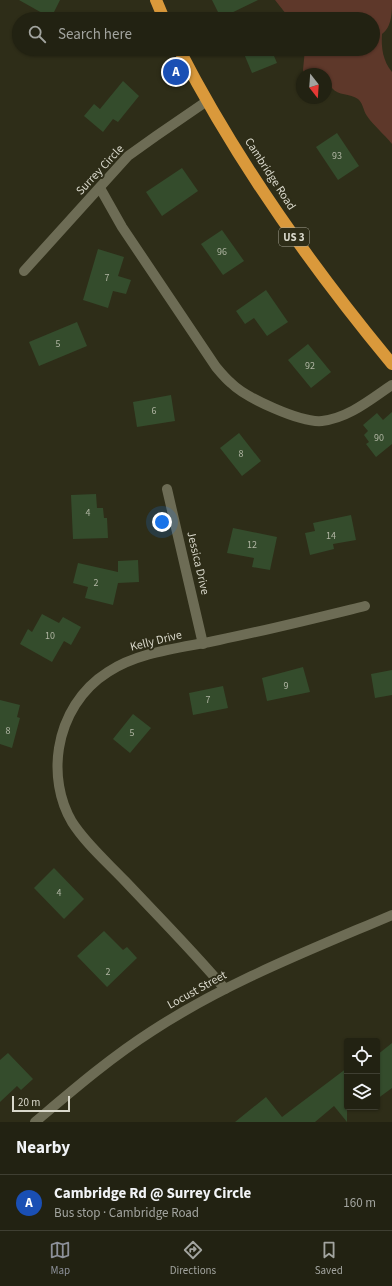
<!DOCTYPE html>
<meta charset="utf-8">
<style>
body{margin:0;font-family:"Source Sans 3",sans-serif;background:#2e2f20;color:#f1f3f6}
.controls{position:absolute;right:12px;bottom:12px;display:grid;overflow:hidden;border-radius:4px;box-shadow:0 1px 3px #0004}
.controls button{width:36px;height:36px;display:grid;place-items:center;padding:0;border:0;border-bottom:1px solid #3f3f32;background:#222212;color:#f1f3f6;font:20px sans-serif}
.compass{position:absolute;left:296px;top:68px;width:36px;height:36px;border-radius:50%;background:#222212;box-shadow:0 1px 3px #0004;rotate:163deg}
.scale{position:absolute;left:12px;bottom:10px;width:58px;box-sizing:border-box;padding-left:4px;border:2px solid #d9d8cb;border-top:0;font-size:11px;line-height:14px;white-space:nowrap;color:#d9d8cb;-webkit-text-stroke:3px #2e2d18;paint-order:stroke}
.you{position:absolute;left:162px;top:522px;width:14px;height:14px;margin:-10px;border:3px solid #fff;border-radius:50%;background:#1a73e8;box-shadow:0 0 0 6px #1a73e833}
.badge{display:grid;place-items:center;width:26px;height:26px;border-radius:50%;background:#8c9099;color:#fff;font-size:13px;font-weight:700}
.pin{position:absolute;translate:-50% -50%;border:2px solid #fff;box-shadow:0 1px 4px #0006}
.list{margin:0;padding:0;list-style:none}
h2{display:flex;justify-content:space-between;align-items:center;height:52px;margin:0;padding:0 16px;font-size:17px}
h2 small{font-size:13px;font-weight:400;color:#a2a49f}
.list li{display:grid;grid-template-columns:26px 1fr auto;gap:12px;align-items:center;box-sizing:border-box;height:56px;padding:0 16px;border-top:1px solid #3f3f32}
.list b{display:block;font-size:15px;white-space:nowrap}
.list p{margin:0;font-size:13px;white-space:nowrap;color:#a2a49f}
.list em{font-size:13px;font-style:normal;color:#a2a49f}
.icon{flex:none;width:22px;height:22px;fill:none;stroke:currentColor;stroke-width:2;stroke-linecap:round;stroke-linejoin:round}
.map{position:relative;flex:none;width:392px;height:1122px;overflow:hidden}
.search{position:absolute;background:#222212;box-shadow:0 1px 3px #0004;left:12px;right:12px;top:12px;height:44px;display:flex;align-items:center;gap:10px;box-sizing:border-box;padding:0 14px;border-radius:22px;color:#a2a49f;font-size:15px}
.sheet{height:108px;background:#222212}
nav{display:flex;justify-content:space-around;align-items:center;box-sizing:border-box;height:56px;border-top:1px solid #3f3f32;background:#222212;font-size:11px;color:#a2a49f}
nav a{display:grid;justify-items:center;gap:2px}
nav .on{color:#8c9099}
.map>svg:first-child{display:block}
</style>
<div class="map">
<svg width="392" height="1122" viewBox="0 0 392 1122">
<rect width="100%" height="100%" fill="#2e2d18"/>
<path fill="#5e382a" d="M 275,0 L 392,0 C 392,12 392,27 382,34 C 381,48 383,61 392,72 L 392,144 C 384,134 374,126 367,116 C 363,110 363,103 358,99 C 350,93 338,96 332,88 L 327,92 L 326,74 L 304,74 L 303,70 L 305,49 L 373,49 L 373,19 L 290,19 Z"/>
<g fill="#344c2c">
<path d="M 19,0 L 60,0 L 51,18 Z"/>
<path d="M 212,0 L 258,0 L 221,18 Z"/>
<path d="M 242,49 L 271,49 L 277,63 L 252,73 Z"/>
<path d="M 123,81 L 139,96 L 118,122 L 113,119 L 103,132 L 84,116 L 94,104 L 100,109 Z"/>
<path d="M 337,133 L 359,166 L 338,180 L 316,147 Z"/>
<path d="M 182,168 L 198,191 L 162,216 L 146,192 Z"/>
<path d="M 222,230 L 244,261 L 223,275 L 201,244 Z"/>
<path d="M 98,249 L 124,257 L 118,276 L 131,280 L 126,294 L 113,291 L 108,308 L 83,300 Z"/>
<path d="M 266,290 L 288,322 L 267,336 L 254,318 L 245,324 L 236,311 Z"/>
<path d="M 77,322 L 87,346 L 39,366 L 29,342 Z"/>
<path d="M 308,344 L 331,372 L 311,388 L 288,360 Z"/>
<path d="M 171,395 L 175,421 L 137,427 L 133,402 Z"/>
<path d="M 392,412 L 392,444 L 376,457 L 366,444 L 369,442 L 364,435 L 368,431 L 363,425 L 377,413 L 383,420 Z"/>
<path d="M 239,433 L 261,461 L 242,476 L 220,448 Z"/>
<path d="M 96,494 L 97,508 L 103,508 L 104,518 L 107,518 L 108,538 L 73,539 L 71,495 Z"/>
<path d="M 351,515 L 356,540 L 333,544 L 334,549 L 310,555 L 305,533 L 315,531 L 313,523 Z"/>
<path d="M 233,528 L 277,537 L 270,570 L 252,567 L 254,558 L 227,553 Z"/>
<path d="M 138,560 L 139,582 L 118,583 L 113,605 L 85,598 L 88,587 L 73,583 L 78,563 L 118,572 L 118,561 Z"/>
<path d="M 42,614 L 59,623 L 63,617 L 81,627 L 71,645 L 64,641 L 52,662 L 20,644 L 28,629 L 32,632 Z"/>
<path d="M 303,667 L 310,692 L 267,701 L 262,678 Z"/>
<path d="M 392,670 L 392,695 L 375,698 L 371,674 Z"/>
<path d="M 223,686 L 228,708 L 193,715 L 189,693 Z"/>
<path d="M 0,700 L 20,705 L 17,717 L 20,718 L 12,748 L 0,744 Z"/>
<path d="M 133,714 L 151,728 L 130,753 L 113,739 Z"/>
<path d="M 54,868 L 84,899 L 64,919 L 34,888 Z"/>
<path d="M 104,931 L 123,950 L 127,947 L 137,958 L 107,987 L 77,956 Z"/>
<path d="M 392,1043 L 392,1088 L 377,1099 L 377,1055 Z"/>
<path d="M 8,1053 L 33,1079 L 21,1090 L 17,1086 L 0,1102 L 0,1060 Z"/>
<path d="M 347,1068 L 347,1122 L 334,1106 L 315,1122 L 235,1122 L 266,1097 L 282,1117 Z"/>
</g>
<g fill="none" stroke-linecap="round" stroke-linejoin="round">
<path stroke="#6d6c55" stroke-width="10" d="M 100,188 L 122,227 L 216,367 C 221,373 226,379 231,383 C 246,398 301,423 322,421 C 349,418 371,399 392,385"/>
<g stroke="#6d6c55" stroke-width="10">
<path d="M 24,271 L 128,156 L 156,136 L 207,101"/>
<path d="M 167,489 L 203,644"/>
<path d="M 225,989 C 193,951 159,917 125,881 C 107,862 86,844 72,822 C 59,800 55,773 59,748 C 64,717 81,689 108,672 C 140,651 182,648 219,640 C 268,630 316,618 365,606"/>
<path d="M 35,1122 C 73,1090 110,1058 152,1031 C 227,982 310,950 392,915"/>
</g>
<g stroke="#da993b" stroke-width="12">
<path d="M 156,0 L 164,19"/>
<path d="M 179,49 C 237,162 311,266 392,364"/>
</g>
</g>
<g text-anchor="middle" dominant-baseline="central" stroke-width="4" stroke-linejoin="round" paint-order="stroke">
<g font-size="10" fill="#b0b5a3">
<text x="337" y="156">93</text>
<text x="222" y="252">96</text>
<text x="107" y="278">7</text>
<text x="58" y="344">5</text>
<text x="310" y="366">92</text>
<text x="154" y="411">6</text>
<text x="379" y="438">90</text>
<text x="241" y="454">8</text>
<text x="88" y="513">4</text>
<text x="331" y="536">14</text>
<text x="252" y="545">12</text>
<text x="96" y="583">2</text>
<text x="50" y="636">10</text>
<text x="286" y="686">9</text>
<text x="208" y="700">7</text>
<text x="8" y="731">8</text>
<text x="132" y="733">5</text>
<text x="59" y="893">4</text>
<text x="108" y="972">2</text>
</g>
<rect fill="#2e2d18" stroke="#a6a595" stroke-width="1" x="279" y="228" width="30" height="18" rx="3"/>
<g font-size="11" font-weight="bold" fill="#d9d8cb">
<text x="294" y="237">US 3</text>
</g>
<g font-size="12" fill="#d9d8cb" stroke="#2e2d18">
<text transform="translate(100 170) rotate(-47)">Surrey Circle</text>
<text transform="translate(270 174) rotate(57)">Cambridge Road</text>
<text transform="translate(198 563) rotate(77)">Jessica Drive</text>
<text transform="translate(156 641) rotate(-14)">Kelly Drive</text>
<text transform="translate(197 990) rotate(-29)">Locust Street</text>
</g>
</g>
</svg>
<div class="controls">
<button><svg class="icon" aria-label="locate" viewBox="0 0 24 24"><circle cx="12" cy="12" r="6"/><path d="M12 2v4M12 18v4M2 12h4M18 12h4"/></svg></button>
<button><svg class="icon" aria-label="layers" viewBox="0 0 24 24"><path d="M12 4l9 5-9 5-9-5zM3 14l9 5 9-5"/></svg></button>
</div>
<svg class="compass" viewBox="-18 -18 36 36"><path d="M0-13l5 13h-10z" fill="#e53935"/><path d="M0 13l5-13h-10z" fill="#a2a49f"/></svg>
<div class="scale">20 m</div>
<div class="you"></div>
<div class="pin badge" style="left:176px;top:72px;background:#1a4fb4">A</div>
<div class="search"><svg class="icon" aria-label="search" viewBox="0 0 24 24"><circle cx="10" cy="10" r="6"/><path d="M15 15l6 6"/></svg>Search here</div>
</div>
<section class="sheet">
<h2>Nearby<small></small></h2>
<ul class="list">
<li><span class="badge" style="background:#1a4fb4">A</span><div><b>Cambridge Rd @ Surrey Circle</b><p>Bus stop · Cambridge Road</p></div><em>160 m</em></li>
</ul>
</section>
<nav>
<a class="on"><svg class="icon" aria-label="map" viewBox="0 0 24 24"><path d="M3 6l6-2 6 2 6-2v14l-6 2-6-2-6 2zM9 4v14M15 6v14"/></svg>Map</a>
<a><svg class="icon" aria-label="directions" viewBox="0 0 24 24"><path d="M12 3l9 9-9 9-9-9zM9 14v-3h6M13 9l2 2-2 2"/></svg>Directions</a>
<a><svg class="icon" aria-label="saved" viewBox="0 0 24 24"><path d="M7 4h10v16l-5-4-5 4z"/></svg>Saved</a>
</nav>
